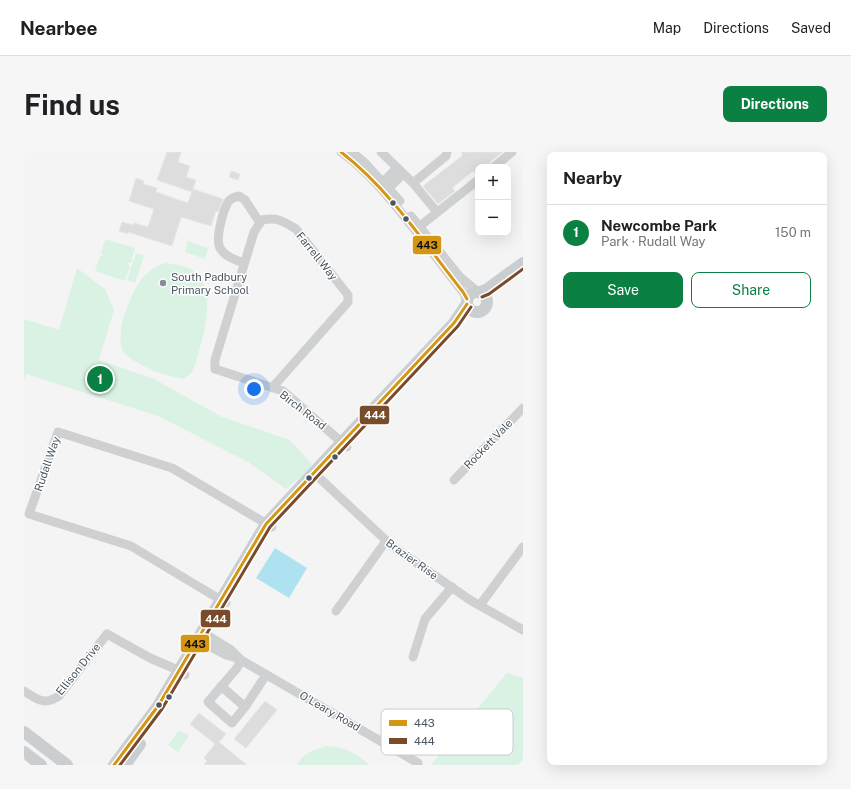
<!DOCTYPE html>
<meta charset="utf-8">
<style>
body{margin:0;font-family:"Public Sans",sans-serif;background:#f6f6f6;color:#202124}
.controls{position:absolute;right:12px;top:12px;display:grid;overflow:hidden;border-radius:8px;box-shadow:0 4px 16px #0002}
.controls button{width:36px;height:36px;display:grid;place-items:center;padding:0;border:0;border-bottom:1px solid #e0e0e0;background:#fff;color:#202124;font:20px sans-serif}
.you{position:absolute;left:230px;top:237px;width:14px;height:14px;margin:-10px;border:3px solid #fff;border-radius:50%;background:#1a73e8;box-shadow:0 0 0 6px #1a73e833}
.badge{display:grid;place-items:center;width:26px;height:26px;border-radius:50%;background:#0b8043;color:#fff;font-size:13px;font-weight:700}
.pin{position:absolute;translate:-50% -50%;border:2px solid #fff;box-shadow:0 1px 4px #0006}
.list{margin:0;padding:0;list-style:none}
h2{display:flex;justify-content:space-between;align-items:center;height:52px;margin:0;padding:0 16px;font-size:17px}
h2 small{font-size:13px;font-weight:400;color:#757577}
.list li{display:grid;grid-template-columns:26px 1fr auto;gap:12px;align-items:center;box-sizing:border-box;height:56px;padding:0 16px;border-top:1px solid #e0e0e0}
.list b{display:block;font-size:15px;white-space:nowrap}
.list p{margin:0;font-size:13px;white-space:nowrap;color:#757577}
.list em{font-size:13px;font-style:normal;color:#757577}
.actions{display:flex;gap:8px;padding:12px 16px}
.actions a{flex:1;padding:9px 0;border:1px solid #0b8043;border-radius:8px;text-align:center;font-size:14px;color:#0b8043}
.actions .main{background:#0b8043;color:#fff}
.map{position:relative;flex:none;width:499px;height:613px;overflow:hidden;border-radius:8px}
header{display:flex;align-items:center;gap:24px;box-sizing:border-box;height:56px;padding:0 20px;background:#fff;border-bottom:1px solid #e0e0e0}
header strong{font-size:19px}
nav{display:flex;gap:22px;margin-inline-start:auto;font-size:14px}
.intro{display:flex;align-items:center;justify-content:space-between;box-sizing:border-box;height:96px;padding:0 24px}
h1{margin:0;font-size:28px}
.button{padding:10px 18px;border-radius:8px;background:#0b8043;color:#fff;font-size:14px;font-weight:700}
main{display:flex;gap:24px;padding:0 24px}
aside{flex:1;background:#fff;border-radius:8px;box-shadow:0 4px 16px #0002}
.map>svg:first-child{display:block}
</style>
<header>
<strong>Nearbee</strong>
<nav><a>Map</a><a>Directions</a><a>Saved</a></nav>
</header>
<div class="intro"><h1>Find us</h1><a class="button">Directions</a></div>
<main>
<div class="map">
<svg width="499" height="613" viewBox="0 0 499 613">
<rect width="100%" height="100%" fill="#f4f4f4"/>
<g fill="#d9f2e3">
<path d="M 81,87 L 111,96 L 107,111 L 104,111 L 103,113 L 106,114 L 101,129 L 71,119 L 76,104 L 79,104 L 79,103 L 77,102 Z"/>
<path d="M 164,89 L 184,96 L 181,107 L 161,100 Z"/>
<path d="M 112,101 L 120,104 L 111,131 L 103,128 Z"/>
<path d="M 141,111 C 150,112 160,113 168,118 C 191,135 183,169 177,192 C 174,201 172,214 167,221 C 165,223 162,225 160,227 C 142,224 124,218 109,208 C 107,206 103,204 101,202 C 88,186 106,143 117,128 C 123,120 132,114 141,111 Z"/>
<path d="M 53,116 L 81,137 L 90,158 L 75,208 L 130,227 L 198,265 L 266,288 L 288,312 L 283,320 L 262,337 L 224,310 L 134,264 L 2,222 L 0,228 L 0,167 L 35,178 Z"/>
<path d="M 483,521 L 499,526 L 499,613 L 407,613 Z"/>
<path d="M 155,578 L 165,584 L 154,600 L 144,593 Z"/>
<path d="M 305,594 C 323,596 331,600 345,613 L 273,613 C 280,600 291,597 305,594 Z"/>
</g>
<path fill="#aee2f0" d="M 251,396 L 283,416 L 265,446 L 232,426 Z"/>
<g fill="#ddddde" stroke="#e5e6e7">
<path d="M 143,0 L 157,0 L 154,10 L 166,14 L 162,25 L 172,28 L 168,40 L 133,28 Z"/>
<path d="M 438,0 L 479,0 L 466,10 L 464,15 L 454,15 L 454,22 L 452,23 L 449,19 L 428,36 L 431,39 L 414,52 L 399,34 L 438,4 Z"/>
<path d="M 207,19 L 216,22 L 214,28 L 205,25 Z"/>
<path d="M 112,26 L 120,29 L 119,32 L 133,36 L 132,40 L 164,51 L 169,37 L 199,47 L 194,60 L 192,59 L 187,74 L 157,65 L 148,94 L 104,80 L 104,82 L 95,79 L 98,70 L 109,73 L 110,71 L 124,75 L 130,57 L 105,49 Z"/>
<path d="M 241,549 L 253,558 L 222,596 L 210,587 Z"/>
<path d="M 175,561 L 202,582 L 195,590 L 223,613 L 180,613 L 183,609 L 180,606 L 191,592 L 166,572 Z"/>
</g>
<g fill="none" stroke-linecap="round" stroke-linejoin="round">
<g stroke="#ced0d2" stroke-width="9">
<path d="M 317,0 C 348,22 371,53 394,82 C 409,101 424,121 439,140 L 443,147"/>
<path d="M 328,0 L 341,11 L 376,49"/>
<path d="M 357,0 L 389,31 L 413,60"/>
<path d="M 470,15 L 488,0"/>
<path d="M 359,30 L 373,16"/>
<path d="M 389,31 L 422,4 L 423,0"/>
<path d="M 365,36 L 379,22"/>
<path d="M 387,64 L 436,125 L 454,140"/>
<path d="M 396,74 L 454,28"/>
<path d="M 220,111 C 212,108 201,105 196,96 C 191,87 199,59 204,50 C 207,46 210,45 215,44 L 221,48 L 236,71"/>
<path d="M 248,236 L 324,150 L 324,143 L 272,77 C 259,69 253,65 238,68 L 230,80 L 191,208 L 191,217 L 259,239 L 323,295"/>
<path d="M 289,320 L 368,394 L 446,448 L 499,478"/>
<path d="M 430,328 L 499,256"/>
<path d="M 202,451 L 107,394 L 5,362 L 34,280 L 148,316 L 248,375"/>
<path d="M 456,453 L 499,395"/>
<path d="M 312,459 L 362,389"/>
<path d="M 178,480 L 206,497 L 217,508 L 394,611 L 394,613"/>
<path d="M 174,488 L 202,503 L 216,507"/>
<path d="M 389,505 L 401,467 L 428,435"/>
<path d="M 217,508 L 213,516 L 184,550 L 208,571 L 221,555 L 242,523"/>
<path d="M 197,534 L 221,555"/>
<path d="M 0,539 C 13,547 20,554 35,544 L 83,482 L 126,506 L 147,515 L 161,523"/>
</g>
<g stroke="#caced1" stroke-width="12">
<path d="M 456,140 L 462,138 L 499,111"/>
<circle cx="453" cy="150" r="10"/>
<path d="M 0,580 L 43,613"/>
<path d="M 0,600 L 17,613"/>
<path d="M 90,613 L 134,554 L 242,372 L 318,290 L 430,171 L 443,152"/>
<path d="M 101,613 L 116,592"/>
</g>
<g stroke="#fff" stroke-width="6">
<g id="bus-1">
<path d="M 317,0 C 366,38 401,92 439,140 L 443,147"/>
<path d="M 90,613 L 134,554 L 242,372 L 430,171 L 443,152"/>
</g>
</g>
<g stroke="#fff" stroke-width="6">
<g id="bus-2">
<path d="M 458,145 L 465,142 L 499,117"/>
<path d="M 96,613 L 138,557 L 246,375 L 434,174 L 447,155"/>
</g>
</g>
<use href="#bus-1" stroke="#d49613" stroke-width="3"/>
<use href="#bus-2" stroke="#7a4b2a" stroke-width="3"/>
</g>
<g fill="#4a5661" stroke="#fff" stroke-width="1.5">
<circle cx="369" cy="51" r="3.5"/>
<circle cx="382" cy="67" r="3.5"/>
<circle cx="311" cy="305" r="3.5"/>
<circle cx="285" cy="326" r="3.5"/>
<circle cx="145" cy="545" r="3.5"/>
<circle cx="135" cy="553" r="3.5"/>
</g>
<circle fill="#868d94" stroke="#fff" stroke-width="1.5" cx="139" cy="131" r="4"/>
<g text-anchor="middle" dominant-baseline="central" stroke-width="3" stroke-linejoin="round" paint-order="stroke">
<g font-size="11" fill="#4a5661" stroke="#fff">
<text transform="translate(293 104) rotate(51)">Farrell Way</text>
<text transform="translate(279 258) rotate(38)">Birch Road</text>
<text transform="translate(464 292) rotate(-46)">Rockett Vale</text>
<text transform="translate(23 312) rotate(-71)">Rudall Way</text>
<text transform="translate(388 407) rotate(36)">Brazier Rise</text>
<text transform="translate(54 517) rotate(-51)">Ellison Drive</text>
<text transform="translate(306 559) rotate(30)">O'Leary Road</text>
</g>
<g font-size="11" fill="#4a5661" stroke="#fff" text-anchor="start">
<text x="147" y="125">South Padbury<tspan x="147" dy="13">Primary School</tspan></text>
</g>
</g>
<rect x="357" y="557" width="132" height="46" rx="6" fill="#fff" stroke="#c9ccd0" stroke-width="1"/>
<rect x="365" y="568" width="18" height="6" fill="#d49613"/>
<rect x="365" y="586" width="18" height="6" fill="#7a4b2a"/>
<g font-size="11" fill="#4a5661">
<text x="390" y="575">443</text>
<text x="390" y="593">444</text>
</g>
<g stroke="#fff" stroke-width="1.5">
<rect x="388" y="83" width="30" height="20" rx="4" fill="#d49613"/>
<rect x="335" y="253" width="31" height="20" rx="4" fill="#7a4b2a"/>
<rect x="176" y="457" width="31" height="19" rx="4" fill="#7a4b2a"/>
<rect x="156" y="482" width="30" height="19" rx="4" fill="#d49613"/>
</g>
<g font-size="11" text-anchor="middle" font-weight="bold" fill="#fff">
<text x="351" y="267">444</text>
<text x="192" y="471">444</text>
</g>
<g font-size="11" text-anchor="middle" font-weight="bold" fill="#111">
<text x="403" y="97">443</text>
<text x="171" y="496">443</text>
</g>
</svg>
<div class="controls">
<button>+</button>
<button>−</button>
</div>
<div class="you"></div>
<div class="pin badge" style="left:76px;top:227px">1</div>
</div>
<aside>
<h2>Nearby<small></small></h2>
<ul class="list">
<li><span class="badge">1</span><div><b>Newcombe Park</b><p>Park · Rudall Way</p></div><em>150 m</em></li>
</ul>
<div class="actions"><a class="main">Save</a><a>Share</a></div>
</aside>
</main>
